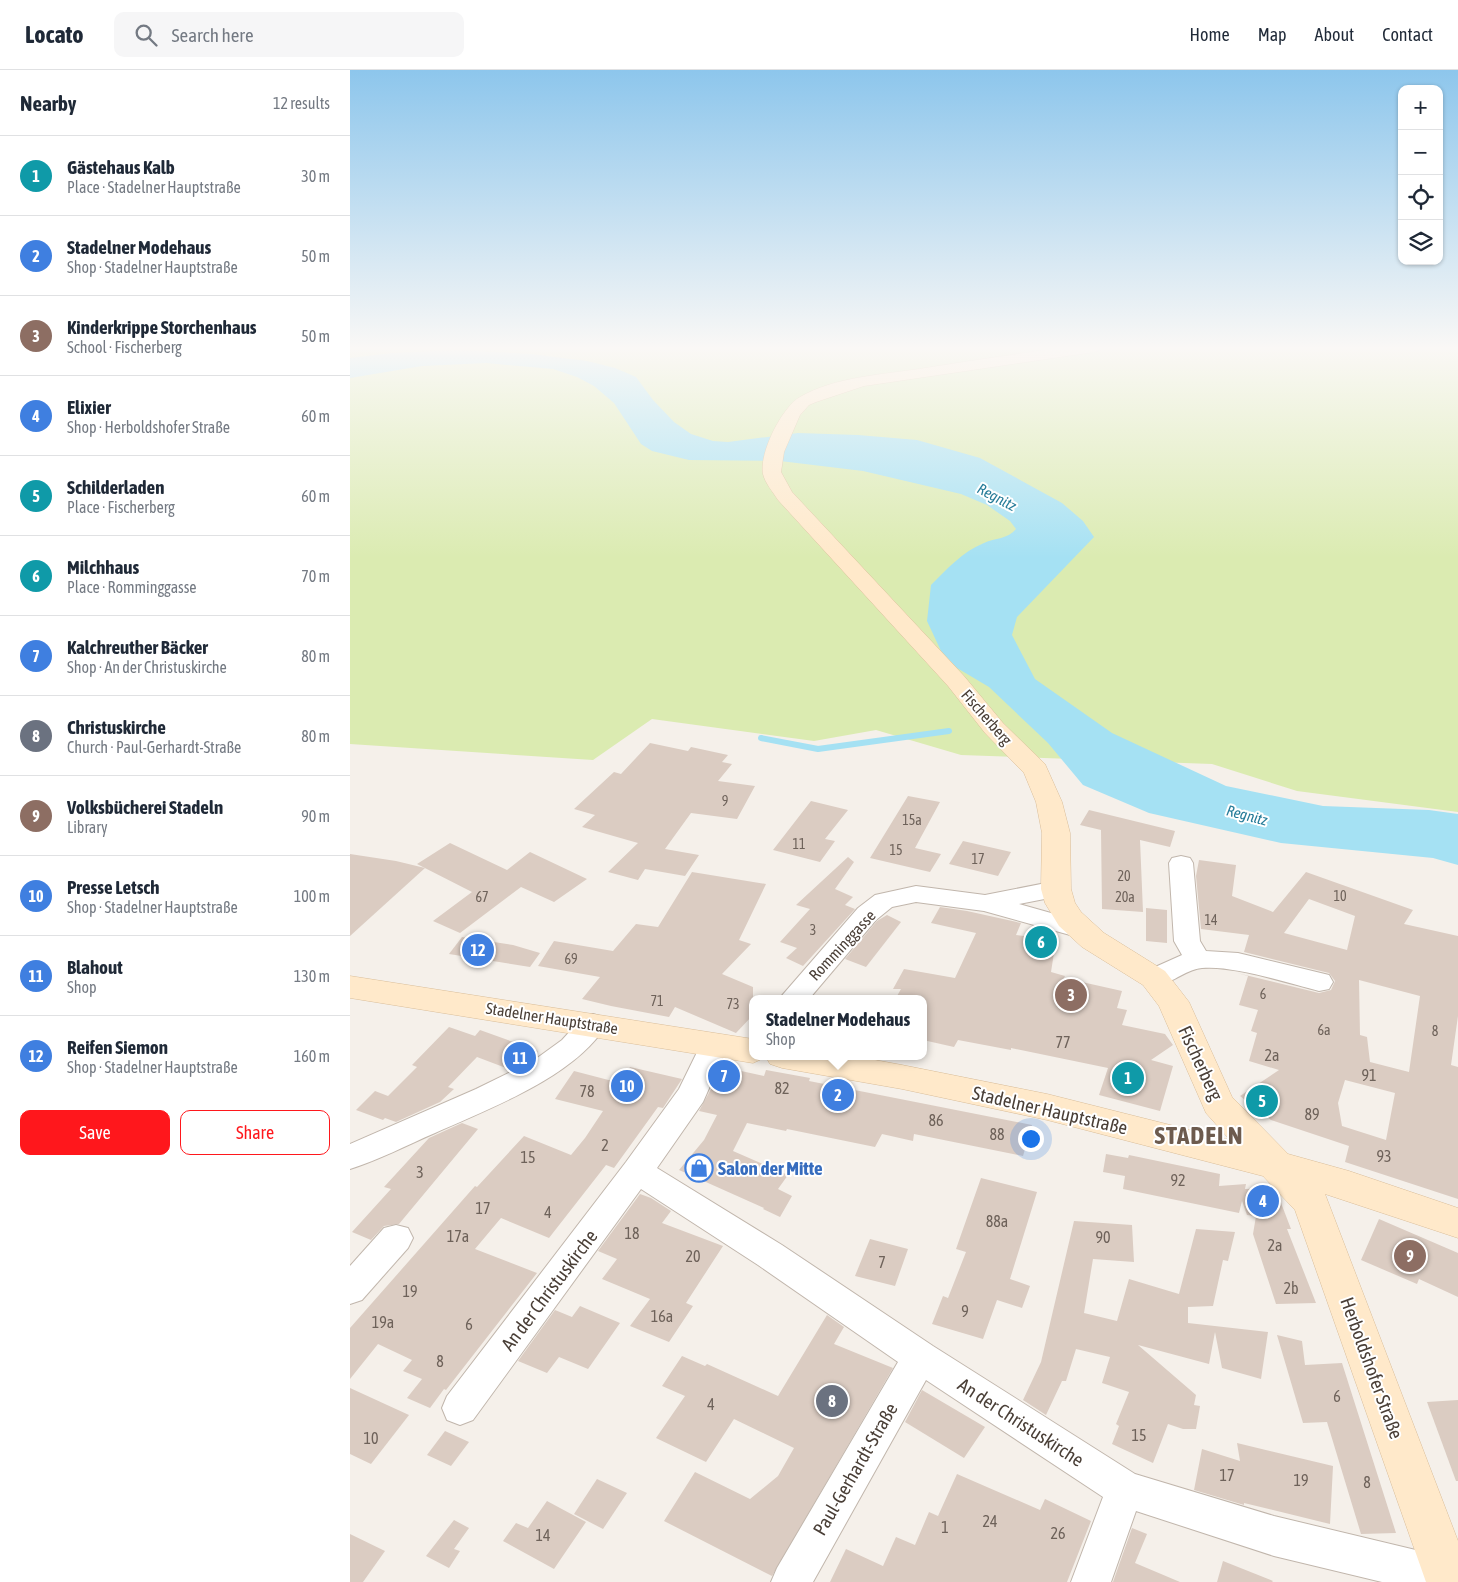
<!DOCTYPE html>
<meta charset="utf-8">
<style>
body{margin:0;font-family:"Asap Condensed",sans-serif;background:#f6f6f7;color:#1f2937}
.controls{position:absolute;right:15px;top:15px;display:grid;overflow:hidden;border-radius:10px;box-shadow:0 1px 4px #0004}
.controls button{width:45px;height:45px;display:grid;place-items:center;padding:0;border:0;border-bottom:1px solid #e0e1e3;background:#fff;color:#1f2937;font:25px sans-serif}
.you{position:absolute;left:680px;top:1068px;width:18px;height:18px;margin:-12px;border:4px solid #fff;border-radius:50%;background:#1a73e8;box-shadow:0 0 0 8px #1a73e833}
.badge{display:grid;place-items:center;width:32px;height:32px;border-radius:50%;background:#ff171c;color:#fff;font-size:16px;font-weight:700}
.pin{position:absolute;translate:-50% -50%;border:2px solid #fff;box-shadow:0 1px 5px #0006}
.popup{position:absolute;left:399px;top:925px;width:178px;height:65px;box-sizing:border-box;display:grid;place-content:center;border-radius:10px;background:#fff;filter:drop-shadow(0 1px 4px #0005);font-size:16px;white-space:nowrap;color:#747a83}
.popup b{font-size:19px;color:#1f2937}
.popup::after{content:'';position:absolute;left:50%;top:100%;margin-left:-10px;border:10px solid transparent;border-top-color:#fff}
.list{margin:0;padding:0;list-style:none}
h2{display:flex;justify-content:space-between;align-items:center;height:65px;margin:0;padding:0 20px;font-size:21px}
h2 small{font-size:16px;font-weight:400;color:#747a83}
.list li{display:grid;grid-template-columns:32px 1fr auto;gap:15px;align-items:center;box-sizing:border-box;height:80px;padding:0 20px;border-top:1px solid #e0e1e3}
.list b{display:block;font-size:19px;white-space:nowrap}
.list p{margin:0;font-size:16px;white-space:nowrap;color:#747a83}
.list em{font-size:16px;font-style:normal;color:#747a83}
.actions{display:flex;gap:10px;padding:15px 20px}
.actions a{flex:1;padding:11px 0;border:1px solid #ff171c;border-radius:10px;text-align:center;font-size:18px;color:#ff171c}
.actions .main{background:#ff171c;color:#fff}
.icon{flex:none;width:28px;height:28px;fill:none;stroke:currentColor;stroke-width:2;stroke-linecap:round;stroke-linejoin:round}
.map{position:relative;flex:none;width:1108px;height:1512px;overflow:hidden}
header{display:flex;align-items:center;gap:30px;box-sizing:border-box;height:70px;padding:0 25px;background:#fff;border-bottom:1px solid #e0e1e3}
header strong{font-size:24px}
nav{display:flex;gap:28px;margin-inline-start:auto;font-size:18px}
.search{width:350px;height:45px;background:#f6f6f7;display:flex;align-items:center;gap:12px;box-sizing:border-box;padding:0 18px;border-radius:10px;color:#747a83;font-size:19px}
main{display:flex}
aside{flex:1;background:#fff}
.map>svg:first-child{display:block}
</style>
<header>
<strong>Locato</strong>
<div class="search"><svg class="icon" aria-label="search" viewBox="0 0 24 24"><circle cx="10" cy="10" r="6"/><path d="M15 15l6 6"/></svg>Search here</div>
<nav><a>Home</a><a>Map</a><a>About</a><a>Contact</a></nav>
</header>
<main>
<aside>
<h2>Nearby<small>12 results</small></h2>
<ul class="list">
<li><span class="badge" style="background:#0f9aa8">1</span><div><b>Gästehaus Kalb</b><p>Place · Stadelner Hauptstraße</p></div><em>30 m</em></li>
<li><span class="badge" style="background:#3f7fe0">2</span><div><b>Stadelner Modehaus</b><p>Shop · Stadelner Hauptstraße</p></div><em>50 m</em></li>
<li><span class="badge" style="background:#8d6e63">3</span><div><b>Kinderkrippe Storchenhaus</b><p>School · Fischerberg</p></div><em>50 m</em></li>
<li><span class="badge" style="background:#3f7fe0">4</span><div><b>Elixier</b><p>Shop · Herboldshofer Straße</p></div><em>60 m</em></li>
<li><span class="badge" style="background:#0f9aa8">5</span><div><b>Schilderladen</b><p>Place · Fischerberg</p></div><em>60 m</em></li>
<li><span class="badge" style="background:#0f9aa8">6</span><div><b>Milchhaus</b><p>Place · Romminggasse</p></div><em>70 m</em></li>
<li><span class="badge" style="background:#3f7fe0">7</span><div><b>Kalchreuther Bäcker</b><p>Shop · An der Christuskirche</p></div><em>80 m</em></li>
<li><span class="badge" style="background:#6b7280">8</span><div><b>Christuskirche</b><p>Church · Paul-Gerhardt-Straße</p></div><em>80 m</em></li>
<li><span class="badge" style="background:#8d6e63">9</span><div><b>Volksbücherei Stadeln</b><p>Library</p></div><em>90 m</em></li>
<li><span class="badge" style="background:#3f7fe0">10</span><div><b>Presse Letsch</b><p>Shop · Stadelner Hauptstraße</p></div><em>100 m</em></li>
<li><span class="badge" style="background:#3f7fe0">11</span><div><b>Blahout</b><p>Shop</p></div><em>130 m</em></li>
<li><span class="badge" style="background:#3f7fe0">12</span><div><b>Reifen Siemon</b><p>Shop · Stadelner Hauptstraße</p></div><em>160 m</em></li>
</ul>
<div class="actions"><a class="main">Save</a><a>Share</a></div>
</aside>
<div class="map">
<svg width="1108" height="1512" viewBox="0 0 1108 1512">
<rect width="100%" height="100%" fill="#f5f0ea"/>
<path fill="#dbebb1" d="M 0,277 L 1108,277 L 1108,742 L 947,721 L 862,694 L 611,685 L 526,660 L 464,671 L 302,649 L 243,690 L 0,674 Z"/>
<path fill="#a5e1f3" d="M 107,280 L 181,284 L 237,291 L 265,298 L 286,307 L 303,330 L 324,352 L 341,364 L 363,371 L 378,372 L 448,363 L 508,365 L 567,370 L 630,388 L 712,433 L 733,451 L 744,467 L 667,547 L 662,565 L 685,609 L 762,663 L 876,716 L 973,736 L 1079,740 L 1108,744 L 1108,795 L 1083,788 L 931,773 L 799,743 L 733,715 L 698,673 L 639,617 L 607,598 L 591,581 L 577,551 L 581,515 C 597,499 612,482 634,473 C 645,468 658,469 666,459 L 660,451 L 637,435 L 611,424 L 513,401 L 430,391 L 339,390 L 302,381 L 291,374 L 264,333 L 244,316 L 227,307 L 203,299 L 136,293 L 72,296 L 0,308 L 0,288 L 43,283 Z"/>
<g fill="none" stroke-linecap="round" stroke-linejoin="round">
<path stroke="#a5e1f3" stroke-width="6" d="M 411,668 L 468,679 L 599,661"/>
</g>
<g fill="#dbccc2" fill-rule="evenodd">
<path d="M 300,673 L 338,681 L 341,677 L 378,685 L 372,692 L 382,694 L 368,711 L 405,716 L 387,749 L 341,743 L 315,779 L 349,785 L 335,806 L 295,799 L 288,810 L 258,802 L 288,773 L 232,757 L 245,745 L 224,739 L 264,702 L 271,704 Z"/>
<path d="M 558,726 L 590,732 L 565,778 L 591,784 L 580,802 L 520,788 Z"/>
<path d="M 461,731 L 498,740 L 475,769 L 485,771 L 470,792 L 423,780 Z"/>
<path d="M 739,740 L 825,761 L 820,777 L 790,770 L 793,842 L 752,839 L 751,760 L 730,755 Z"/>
<path d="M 613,771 L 661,782 L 648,806 L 599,794 Z"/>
<path d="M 100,773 L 157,800 L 180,782 L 237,809 L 204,832 L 171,817 L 110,863 L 83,851 L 122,822 L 67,794 Z"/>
<path d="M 0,784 L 46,791 L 75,798 L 0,866 Z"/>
<path d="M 498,787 L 504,792 L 485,819 L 503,827 L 495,835 L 505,839 L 453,896 L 436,888 L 447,878 L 430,872 L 460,839 L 446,835 Z"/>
<path d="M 849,790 L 886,795 L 882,826 L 923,842 L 956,802 L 1063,840 L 1054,854 L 1108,866 L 1108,946 L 1101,995 L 1108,997 L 1108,1129 L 995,1092 L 999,1076 L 921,1050 L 890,1026 L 929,1000 L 899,991 L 907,963 L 901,961 L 908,940 L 889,935 L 898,906 L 887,903 L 969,923 L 981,920 L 985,911 L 979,903 L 894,882 L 899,865 L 851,859 L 846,806 ZM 959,829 L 1005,846 L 997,880 L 934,863 ZM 1009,910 L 1070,926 L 1059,1002 L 1020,992 L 1017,967 L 1010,965 ZM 995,1010 L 1045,1023 L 1036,1070 L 992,1056 L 988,1033 Z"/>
<path d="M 342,802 L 416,814 L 389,870 L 401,874 L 372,904 L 403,917 L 403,945 L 386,963 L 325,937 L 319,947 L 261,936 L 232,929 L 250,907 L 188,896 L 204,871 L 263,881 L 286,854 L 308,857 Z"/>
<path d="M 590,837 L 617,841 L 671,853 L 666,865 L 706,870 L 701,902 L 715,906 L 714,908 L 772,921 L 767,938 L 777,940 L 772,955 L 815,964 L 823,975 L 801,990 L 823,996 L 810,1041 L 749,1025 L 758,998 L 661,978 L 661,980 L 608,970 L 604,977 L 573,970 L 573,929 L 547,926 L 551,919 L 543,919 L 554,899 L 605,908 L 626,863 L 581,853 Z"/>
<path d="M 796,838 L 817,840 L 817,873 L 796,871 Z"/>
<path d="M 537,845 L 551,852 L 516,897 L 495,889 L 527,851 Z"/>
<path d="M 112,867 L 163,875 L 190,883 L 180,897 L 99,884 Z"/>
<path d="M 99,957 L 125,966 L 130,960 L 188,981 L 178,991 L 161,1000 L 127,987 L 98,1017 L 104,1019 L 90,1032 L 46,1052 L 35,1048 L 33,1050 L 6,1040 L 25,1021 L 38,1026 L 67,997 L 62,995 Z"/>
<path d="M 280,997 L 332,1009 L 313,1038 L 308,1037 L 264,1098 L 256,1095 L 199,1168 L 151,1148 L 125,1179 L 187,1203 L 96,1320 L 94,1319 L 80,1338 L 57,1328 L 72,1309 L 53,1301 L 62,1290 L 28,1274 L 0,1309 L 0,1258 L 125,1116 L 127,1117 L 174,1066 L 221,1085 L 235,1068 L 253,1041 L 205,1029 L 224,1001 L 270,1013 Z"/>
<path d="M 373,997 L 414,1006 L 416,1000 L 460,1008 L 459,1011 L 682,1055 L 673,1086 L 564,1064 L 563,1071 L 532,1064 L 525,1077 L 437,1059 L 436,1061 L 397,1053 L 383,1081 L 438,1105 L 428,1119 L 442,1126 L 430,1147 L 413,1139 L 414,1138 L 329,1100 L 354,1070 L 367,1045 L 349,1041 Z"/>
<path d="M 112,1053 L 128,1059 L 49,1154 L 34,1156 L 21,1170 L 2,1162 L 41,1119 L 34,1117 L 79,1068 Z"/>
<path d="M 756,1084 L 778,1088 L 779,1085 L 870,1104 L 869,1116 L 896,1114 L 895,1119 L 922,1118 L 928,1125 L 941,1159 L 937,1159 L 966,1233 L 926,1234 L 903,1164 L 906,1146 L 897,1145 L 892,1131 L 889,1143 L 773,1119 L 775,1106 L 753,1102 Z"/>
<path d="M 631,1108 L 687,1122 L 660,1209 L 680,1216 L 672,1238 L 647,1230 L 633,1269 L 582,1254 L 593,1226 L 598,1228 L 616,1182 L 606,1179 Z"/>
<path d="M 290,1124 L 301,1128 L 321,1141 L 312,1153 L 373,1176 L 336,1233 L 343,1236 L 319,1272 L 280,1256 L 300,1229 L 252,1209 L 267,1189 L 248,1181 Z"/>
<path d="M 1029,1149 L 1108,1183 L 1108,1227 L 1069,1209 L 1067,1214 L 1011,1190 Z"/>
<path d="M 724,1151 L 782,1155 L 784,1192 L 743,1189 L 734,1243 L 767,1251 L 779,1209 L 829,1224 L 846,1159 L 885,1162 L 878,1191 L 873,1190 L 863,1236 L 838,1237 L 838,1253 L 918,1262 L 911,1309 L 872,1298 L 865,1262 L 859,1294 L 788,1275 L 846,1325 L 844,1335 L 850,1336 L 846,1359 L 833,1359 L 818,1354 L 803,1393 L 762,1374 L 769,1356 L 766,1354 L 779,1322 L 752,1313 L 760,1287 L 726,1279 L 716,1311 L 712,1311 L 696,1345 L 673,1330 L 691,1292 Z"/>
<path d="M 520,1169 L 558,1179 L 545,1216 L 505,1206 Z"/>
<path d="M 230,1236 L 270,1253 L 238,1299 L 209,1287 L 197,1303 L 168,1291 L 205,1240 L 222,1247 Z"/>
<path d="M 477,1245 L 494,1257 L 484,1274 L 543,1298 L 422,1506 L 314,1451 L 345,1402 L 400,1429 L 428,1406 L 444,1378 L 384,1349 L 356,1392 L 306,1368 L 335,1326 L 312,1316 L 332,1286 L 355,1296 L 357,1294 L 428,1326 Z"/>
<path d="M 927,1265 L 952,1271 L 955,1295 L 992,1293 L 1046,1463 L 1011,1464 L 977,1352 L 953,1353 Z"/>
<path d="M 0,1318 L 59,1345 L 21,1394 L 0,1384 Z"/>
<path d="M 572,1320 L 635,1357 L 614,1388 L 555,1352 Z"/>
<path d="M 1108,1330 L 1108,1411 L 1106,1411 L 1077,1332 Z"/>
<path d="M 95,1361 L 119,1372 L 101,1396 L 77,1385 Z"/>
<path d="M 887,1373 L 983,1396 L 980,1454 L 894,1433 L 894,1435 L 844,1420 L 852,1379 L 890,1391 Z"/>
<path d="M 607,1404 L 690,1440 L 695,1429 L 741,1451 L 717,1512 L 480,1512 L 496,1479 L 533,1496 L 546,1467 L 565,1475 L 579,1442 L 588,1446 Z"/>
<path d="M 247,1409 L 277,1423 L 253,1459 L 224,1444 Z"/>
<path d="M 197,1431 L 236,1452 L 204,1499 L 153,1471 L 166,1453 L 178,1458 Z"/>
<path d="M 104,1450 L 119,1458 L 104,1479 L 110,1481 L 99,1498 L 76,1486 Z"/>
<path d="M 782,1458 L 797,1464 L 785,1493 L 830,1512 L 763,1512 Z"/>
<path d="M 0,1464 L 35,1481 L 13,1512 L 0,1512 Z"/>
<path d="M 873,1491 L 923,1511 L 922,1512 L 867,1512 Z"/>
</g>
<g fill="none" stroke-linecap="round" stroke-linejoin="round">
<g stroke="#c1b6ac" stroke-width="2">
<g id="street">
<path d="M 831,786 L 840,788 L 843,793 L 850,871 L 856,881 L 888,883 L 979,905 L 983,912 L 979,919 L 969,921 C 937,913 883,895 852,898 C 831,900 817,921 794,914 L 790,908 L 794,902 L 832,885 L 824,871 L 819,793 L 822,788 Z"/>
<path d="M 706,811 L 715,813 L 719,819 L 715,825 L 669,834 L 740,854 L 744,860 L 740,866 L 731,868 L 634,841 L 566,832 L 542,837 L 526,850 L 459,929 L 429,929 L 508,838 L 525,825 L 566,816 L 635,825 Z"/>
<path d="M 243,944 L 253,947 L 257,954 C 225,1007 140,1038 85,1063 C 57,1075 29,1090 0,1099 L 0,1074 L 126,1019 L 183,991 L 212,970 L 233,947 Z"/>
<path d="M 364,965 L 374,968 L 378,975 L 353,1032 L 307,1098 L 432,1175 L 583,1276 L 785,1404 L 924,1446 L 1099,1488 L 1108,1491 L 1108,1512 L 1032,1512 L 924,1486 L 786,1441 L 761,1512 L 721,1512 L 753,1427 L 576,1310 L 463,1512 L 421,1512 L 427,1498 L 548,1292 L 408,1195 L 291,1119 L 123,1350 L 110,1355 L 97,1350 L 92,1338 L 97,1326 L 276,1092 L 329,1019 L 354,968 Z"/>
<path d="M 46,1155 L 58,1158 L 63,1168 L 58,1178 L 12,1230 L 0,1234 L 0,1196 L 34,1158 Z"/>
</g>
</g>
<g stroke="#dabe9a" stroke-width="1">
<path id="secondary" d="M 716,277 L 752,277 L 749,280 L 744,282 L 514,316 L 466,332 L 459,335 L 450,345 L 434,382 L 431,402 L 442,422 L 614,606 L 653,653 L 695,694 L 712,732 L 720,763 L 721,819 L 725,833 L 731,842 L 754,863 L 815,901 L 839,932 L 882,1027 L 938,1084 L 999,1101 L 1108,1138 L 1108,1168 L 975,1124 L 1108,1471 L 1108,1512 L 1076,1512 L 945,1140 L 913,1106 L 697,1050 L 552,1019 L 432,998 L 420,994 L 416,987 L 403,993 L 0,928 L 0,906 L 403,969 L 403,986 L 503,986 L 552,995 L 697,1024 L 880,1070 L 856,1043 L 809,936 L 793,915 L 732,877 L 709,856 L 695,833 L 691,819 L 692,763 L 686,732 L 674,703 L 635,663 L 598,616 L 428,430 C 423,422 415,413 413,404 C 409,383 432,337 450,327 C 485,307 530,305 569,299 C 618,291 667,284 716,277 Z"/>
</g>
<use href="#street" fill="#fff" fill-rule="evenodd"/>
<use href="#secondary" fill="#ffe9ca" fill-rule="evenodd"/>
</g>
<linearGradient id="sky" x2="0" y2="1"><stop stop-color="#8dc6ec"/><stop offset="0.57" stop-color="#faf8f6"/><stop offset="1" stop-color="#faf8f6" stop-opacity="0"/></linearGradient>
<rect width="1108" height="488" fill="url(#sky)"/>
<defs>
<g id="shop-ring" transform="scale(1.4375)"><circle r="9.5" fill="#fff" stroke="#3f7fe0" stroke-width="1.5"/><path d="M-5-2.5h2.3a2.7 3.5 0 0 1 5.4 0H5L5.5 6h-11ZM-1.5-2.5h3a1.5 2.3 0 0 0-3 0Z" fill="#3f7fe0"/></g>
</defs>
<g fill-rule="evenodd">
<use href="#shop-ring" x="349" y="1098"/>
</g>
<g text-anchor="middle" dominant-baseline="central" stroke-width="4" stroke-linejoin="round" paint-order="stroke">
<g font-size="14" fill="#6e625a">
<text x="375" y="731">9</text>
<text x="562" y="750">15a</text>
<text x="449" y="774">11</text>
<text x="546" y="780">15</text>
<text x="628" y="789">17</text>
<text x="774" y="806">20</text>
<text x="990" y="826">10</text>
<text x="132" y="827">67</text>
<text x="775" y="827">20a</text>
<text x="861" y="850">14</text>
<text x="463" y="860">3</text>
<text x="221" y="889">69</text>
<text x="913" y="924">6</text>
<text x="307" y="931">71</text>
<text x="383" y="934">73</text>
<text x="974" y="960">6a</text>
<text x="1085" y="961">8</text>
</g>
<g font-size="15" font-style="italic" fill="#267c99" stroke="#fff">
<text transform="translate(647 427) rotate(28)">Regnitz</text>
<text transform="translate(897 745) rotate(15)">Regnitz</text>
</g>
<g font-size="16" fill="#4a3f37" stroke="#fff">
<text transform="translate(637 647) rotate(49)">Fischerberg</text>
<text transform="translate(492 875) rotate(-47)">Romminggasse</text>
<text transform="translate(202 948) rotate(9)">Stadelner Hauptstraße</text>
</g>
<g font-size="16" fill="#6e625a">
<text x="713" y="972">77</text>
<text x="922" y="985">2a</text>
<text x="1019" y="1005">91</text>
<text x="432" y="1018">82</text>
<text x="237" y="1021">78</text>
<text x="962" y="1044">89</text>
<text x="586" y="1050">86</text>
<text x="647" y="1064">88</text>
<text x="255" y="1075">2</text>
<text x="1034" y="1086">93</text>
<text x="178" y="1087">15</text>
<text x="70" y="1102">3</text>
<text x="828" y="1110">92</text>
<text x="133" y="1138">17</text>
<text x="198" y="1142">4</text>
<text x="647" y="1151">88a</text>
<text x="282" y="1163">18</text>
<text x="108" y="1166">17a</text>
<text x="753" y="1167">90</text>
<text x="925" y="1175">2a</text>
<text x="343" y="1186">20</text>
<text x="532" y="1192">7</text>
<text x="941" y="1218">2b</text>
<text x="60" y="1221">19</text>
<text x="615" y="1241">9</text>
<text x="312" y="1246">16a</text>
<text x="33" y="1252">19a</text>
<text x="119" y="1254">6</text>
<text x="90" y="1291">8</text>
<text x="987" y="1326">6</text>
<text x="361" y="1334">4</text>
<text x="789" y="1365">15</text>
<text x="21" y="1368">10</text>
<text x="877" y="1405">17</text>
<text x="951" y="1410">19</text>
<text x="1017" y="1412">8</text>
<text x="640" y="1451">24</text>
<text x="595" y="1457">1</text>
<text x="708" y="1463">26</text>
<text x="193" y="1465">14</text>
</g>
<g font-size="19" fill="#4a3f37" stroke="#fff">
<text transform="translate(851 993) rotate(65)">Fischerberg</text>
<text transform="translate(700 1040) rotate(13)">Stadelner Hauptstraße</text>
<text transform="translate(199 1220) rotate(-53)">An der Christuskirche</text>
<text transform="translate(1022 1298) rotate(70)">Herboldshofer Straße</text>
<text transform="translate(671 1352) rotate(33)">An der Christuskirche</text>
<text transform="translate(505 1399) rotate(-60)">Paul-Gerhardt-Straße</text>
</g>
<g font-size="19" font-weight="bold" fill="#366cbe" stroke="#fff" text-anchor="start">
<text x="368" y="1098">Salon der Mitte</text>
</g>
<g font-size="25" font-weight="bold" letter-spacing="1" fill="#6d5b4e" stroke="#fff">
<text x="849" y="1065">STADELN</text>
</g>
</g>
</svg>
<div class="controls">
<button>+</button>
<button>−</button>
<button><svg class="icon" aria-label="locate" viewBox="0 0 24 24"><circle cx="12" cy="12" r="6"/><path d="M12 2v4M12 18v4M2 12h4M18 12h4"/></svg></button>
<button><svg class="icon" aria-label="layers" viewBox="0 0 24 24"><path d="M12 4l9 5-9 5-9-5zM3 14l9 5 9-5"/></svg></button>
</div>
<div class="you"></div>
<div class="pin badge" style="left:778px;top:1008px;background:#0f9aa8">1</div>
<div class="pin badge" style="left:488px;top:1025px;background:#3f7fe0">2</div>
<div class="popup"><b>Stadelner Modehaus</b>Shop</div>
<div class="pin badge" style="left:721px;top:925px;background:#8d6e63">3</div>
<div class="pin badge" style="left:913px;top:1131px;background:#3f7fe0">4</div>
<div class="pin badge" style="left:912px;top:1031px;background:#0f9aa8">5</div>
<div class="pin badge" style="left:691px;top:872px;background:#0f9aa8">6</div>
<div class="pin badge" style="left:374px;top:1006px;background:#3f7fe0">7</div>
<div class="pin badge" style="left:482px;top:1331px;background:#6b7280">8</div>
<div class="pin badge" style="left:1060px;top:1186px;background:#8d6e63">9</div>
<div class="pin badge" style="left:277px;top:1016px;background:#3f7fe0">10</div>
<div class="pin badge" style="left:170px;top:988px;background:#3f7fe0">11</div>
<div class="pin badge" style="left:128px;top:880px;background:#3f7fe0">12</div>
</div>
</main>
